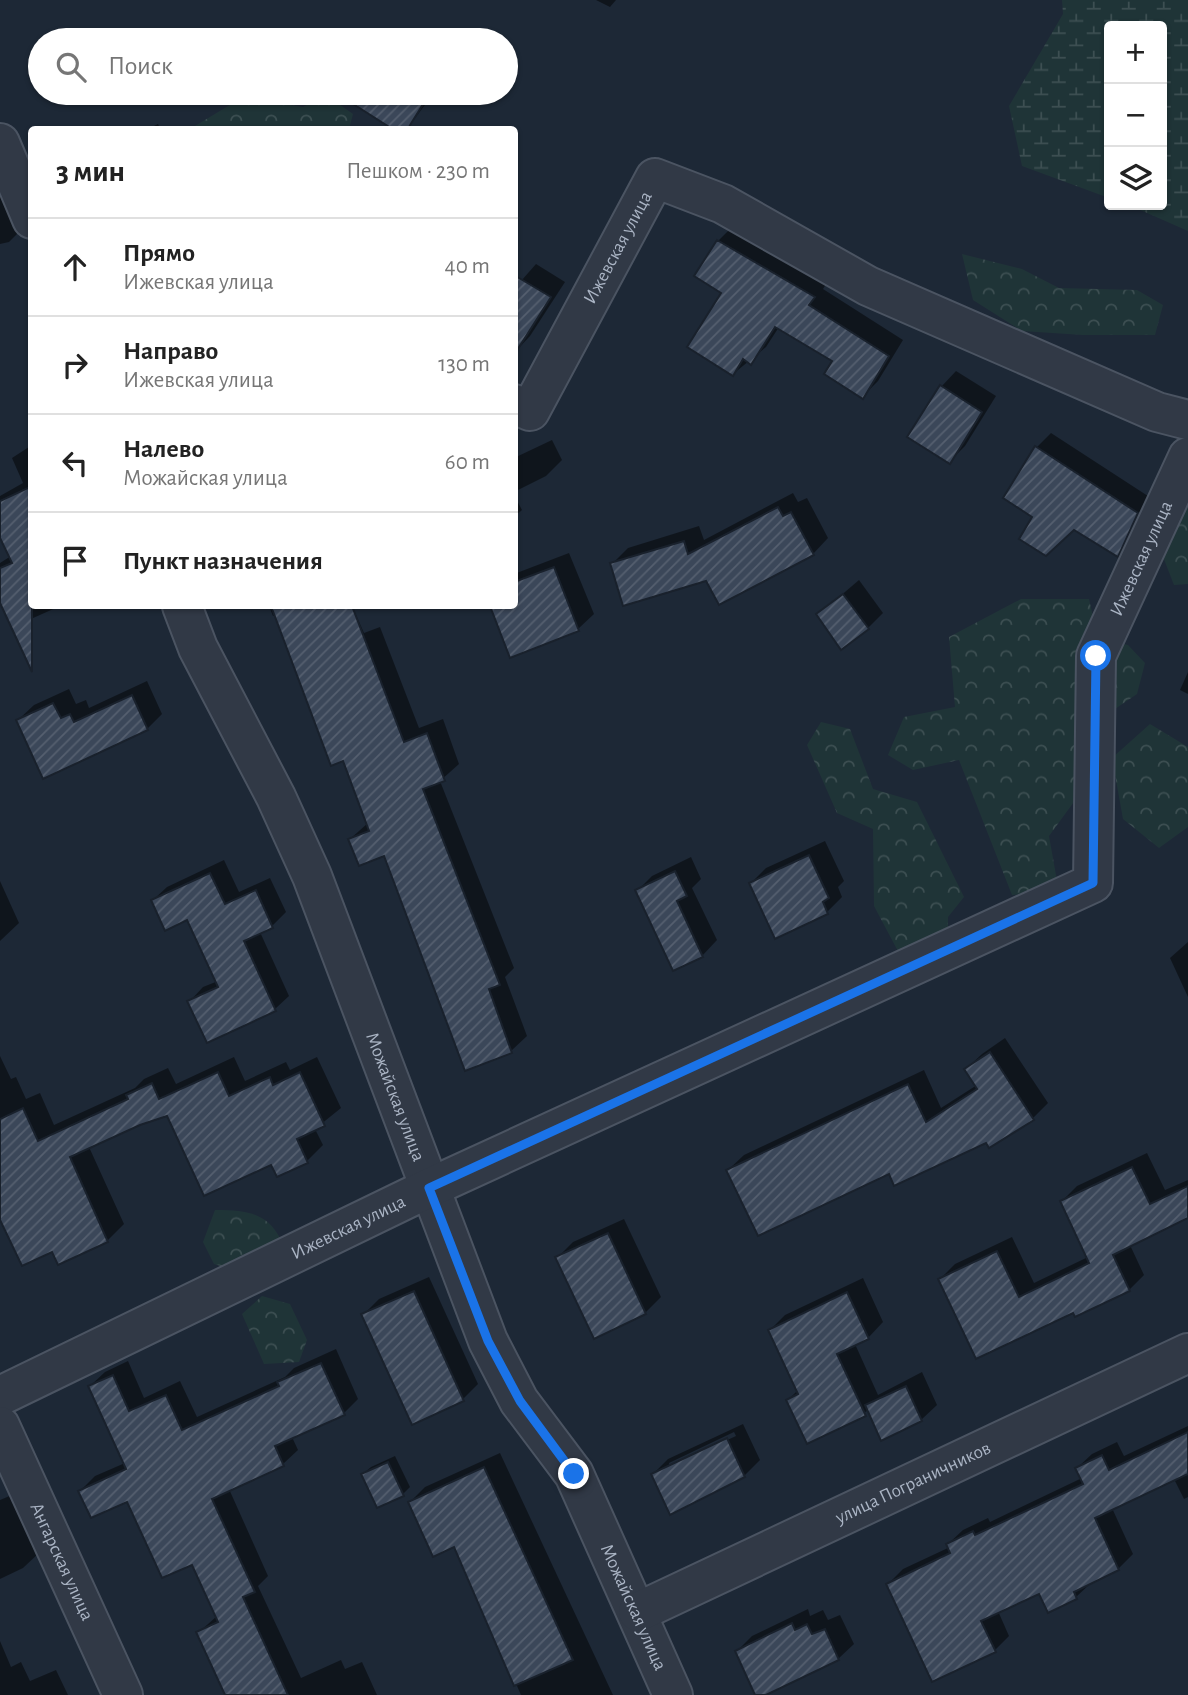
<!DOCTYPE html>
<html lang="ru">
<meta charset="utf-8">
<style>
body{margin:0;font-family:"Alegreya Sans",sans-serif;background:#f6f6f6;color:#222}
.controls{position:absolute;right:21px;top:21px;display:grid;overflow:hidden;border-radius:7px;box-shadow:0 2px 5px #0004}
.controls button{width:63px;height:63px;display:grid;place-items:center;padding:0;border:0;border-bottom:2px solid #e0e0e0;background:#fff;color:#222;font:35px sans-serif}
.stop{position:absolute;width:21px;height:21px;margin:-16px;border:5px solid #1a73e8;border-radius:50%;background:#fff}
.stop.end{background:#1a73e8;border-color:#fff;box-shadow:0 2px 7px #0008}
.list{margin:0;padding:0;list-style:none}
h2{display:flex;justify-content:space-between;align-items:center;height:91px;margin:0;padding:0 28px;font-size:30px}
h2 small{font-size:23px;font-weight:400;color:#767676}
.list li{display:grid;grid-template-columns:46px 1fr auto;gap:21px;align-items:center;box-sizing:border-box;height:98px;padding:0 28px;border-top:2px solid #e0e0e0}
.list b{display:block;font-size:26px;white-space:nowrap}
.list p{margin:0;font-size:23px;white-space:nowrap;color:#767676}
.list em{font-size:23px;font-style:normal;color:#767676}
.icon{flex:none;width:38px;height:38px;fill:none;stroke:currentColor;stroke-width:2;stroke-linecap:round;stroke-linejoin:round}
.map{position:relative;flex:none;width:1188px;height:1695px;overflow:hidden}
.search{position:absolute;background:#fff;box-shadow:0 2px 5px #0004;left:28px;top:28px;width:490px;height:77px;display:flex;align-items:center;gap:18px;box-sizing:border-box;padding:0 24px;border-radius:38px;color:#767676;font-size:26px}
.panel{position:absolute;background:#fff;box-shadow:0 2px 5px #0004;left:28px;top:126px;width:490px;height:483px;border-radius:7px}
.map>svg:first-child{display:block}
</style>
<div class="map">
<svg width="1188" height="1695" viewBox="0 0 1188 1695">
<defs>
<pattern id="forest-crowns" width="20" height="18" patternUnits="userSpaceOnUse" patternTransform="scale(1.75)"><rect width="20" height="18" fill="#1f3437"/><path d="M2 6a3 3 0 1 1 6 0M12 15a3 3 0 1 1 6 0" fill="none" stroke="#3d4f52"/></pattern>
<pattern id="wetland-marsh" width="20" height="14" patternUnits="userSpaceOnUse" patternTransform="scale(1.75)"><rect width="20" height="14" fill="#1f3437"/><path d="M1 5h8M5 5V1M11 12h8M15 12V8" fill="none" stroke="#3d4f52"/></pattern>
<pattern id="building-hatch" width="6" height="6" patternUnits="userSpaceOnUse" patternTransform="scale(1.75)"><rect width="6" height="6" fill="#3b4759"/><path d="M-1 1l2-2M0 6l6-6M5 7l2-2" fill="none" stroke="#555f6f"/></pattern>
</defs>
<rect width="100%" height="100%" fill="#1d2836"/>
<g fill="url(#forest-crowns)">
<path d="M 326,95 L 353,114 L 349,129 L 190,129 L 243,97 L 303,107 Z"/>
<path d="M 962,254 L 1022,269 L 1059,288 L 1137,290 L 1163,305 L 1155,335 L 1083,335 L 1022,331 L 973,300 Z"/>
<path d="M 1188,499 L 1188,584 L 1174,585 L 1162,554 Z"/>
<path d="M 1021,599 L 1089,599 L 1098,639 L 1128,645 L 1145,663 L 1137,694 L 1090,726 L 1087,784 L 1049,836 L 1059,892 L 1012,895 L 959,760 L 913,770 L 888,755 L 904,717 L 955,707 L 949,637 Z"/>
<path d="M 821,722 L 850,729 L 873,789 L 917,802 L 964,897 L 948,917 L 948,942 L 900,955 L 874,906 L 873,829 L 837,813 L 807,745 Z"/>
<path d="M 1150,724 L 1188,747 L 1188,827 L 1159,848 L 1123,819 L 1112,758 Z"/>
<path d="M 215,1210 C 261,1210 275,1218 290,1262 L 265,1279 L 214,1264 L 203,1242 Z"/>
<path d="M 262,1296 L 290,1304 L 307,1340 L 299,1362 L 264,1364 L 242,1314 Z"/>
</g>
<path fill="url(#wetland-marsh)" d="M 1062,0 L 1188,0 L 1188,231 L 1129,205 L 1162,205 L 1162,26 L 1109,26 L 1109,198 L 1022,166 L 1009,106 L 1063,14 Z"/>
<g fill="#0007" fill-rule="evenodd">
<path d="M 596,0 L 616,0 L 610,7 Z"/>
<path d="M 340,93 L 434,93 L 406,130 Z"/>
<path d="M 158,124 L 161,130 L 146,130 Z"/>
<path d="M 0,187 L 24,227 L 9,242 L 0,244 Z"/>
<path d="M 733,226 L 828,281 L 823,289 L 903,340 L 878,381 L 863,396 L 834,361 L 779,327 L 766,347 L 733,374 L 718,241 Z"/>
<path d="M 536,264 L 565,282 L 530,336 L 515,352 L 514,289 Z"/>
<path d="M 956,371 L 996,396 L 965,446 L 949,462 L 941,387 Z"/>
<path d="M 1051,433 L 1151,498 L 1132,541 L 1118,555 L 1074,528 L 1035,516 L 1037,447 Z"/>
<path d="M 552,440 L 562,460 L 546,476 L 514,492 L 514,458 Z"/>
<path d="M 32,445 L 32,606 L 60,606 L 13,627 L 0,599 L 0,563 L 11,556 L 0,534 L 0,496 L 23,483 L 12,458 Z"/>
<path d="M 793,493 L 798,502 L 807,498 L 828,538 L 813,554 L 707,579 L 612,564 L 628,548 L 699,526 L 704,540 Z"/>
<path d="M 514,495 L 522,510 L 514,517 Z"/>
<path d="M 569,553 L 594,614 L 578,629 L 511,656 L 491,606 L 514,606 L 514,574 Z"/>
<path d="M 859,580 L 883,613 L 868,628 L 818,615 Z"/>
<path d="M 269,606 L 352,606 L 364,633 L 380,627 L 419,728 L 443,719 L 459,764 L 440,781 L 514,968 L 505,977 L 527,1036 L 511,1051 L 466,1068 L 385,854 L 350,839 L 368,823 L 344,759 L 277,615 L 273,616 Z"/>
<path d="M 1188,672 L 1188,694 L 1180,690 Z"/>
<path d="M 147,681 L 162,714 L 147,729 L 18,720 L 34,705 L 69,689 L 76,704 L 86,700 L 89,708 Z"/>
<path d="M 825,841 L 844,881 L 838,887 L 842,897 L 827,912 L 751,883 L 766,868 Z"/>
<path d="M 691,857 L 701,879 L 692,888 L 717,940 L 702,956 L 637,891 L 652,876 Z"/>
<path d="M 224,860 L 239,892 L 270,878 L 286,912 L 272,926 L 260,932 L 289,996 L 275,1009 L 190,1001 L 203,987 L 218,981 L 188,918 L 153,900 L 167,887 Z"/>
<path d="M 0,881 L 19,923 L 0,941 Z"/>
<path d="M 1188,942 L 1188,997 L 1170,958 Z"/>
<path d="M 1005,1038 L 1048,1103 L 1033,1118 L 987,1141 L 889,1172 L 728,1170 L 744,1155 L 924,1070 L 941,1108 L 977,1085 L 966,1069 L 982,1054 Z"/>
<path d="M 0,1056 L 11,1079 L 16,1077 L 26,1099 L 40,1093 L 54,1125 L 135,1088 L 144,1079 L 168,1068 L 176,1084 L 234,1057 L 245,1081 L 286,1062 L 290,1070 L 317,1057 L 341,1108 L 315,1129 L 323,1145 L 307,1161 L 272,1163 L 168,1113 L 89,1147 L 124,1224 L 107,1241 L 53,1250 L 0,1217 Z"/>
<path d="M 1147,1153 L 1165,1190 L 1188,1180 L 1188,1218 L 1130,1245 L 1144,1275 L 1129,1290 L 1074,1310 L 940,1279 L 955,1264 L 1012,1237 L 1034,1283 L 1088,1257 L 1062,1201 L 1077,1186 Z"/>
<path d="M 624,1219 L 661,1297 L 645,1313 L 557,1258 L 573,1242 Z"/>
<path d="M 429,1277 L 478,1384 L 463,1399 L 363,1315 L 379,1299 Z"/>
<path d="M 863,1278 L 883,1322 L 868,1338 L 855,1344 L 878,1395 L 922,1372 L 937,1405 L 921,1420 L 869,1410 L 808,1442 L 788,1400 L 798,1390 L 770,1330 L 785,1315 Z"/>
<path d="M 336,1349 L 358,1399 L 344,1413 L 292,1437 L 298,1450 L 283,1464 L 229,1489 L 268,1576 L 258,1586 L 301,1678 L 341,1660 L 345,1669 L 362,1662 L 377,1695 L 226,1695 L 198,1633 L 217,1616 L 193,1562 L 128,1499 L 80,1491 L 95,1476 L 125,1463 L 90,1386 L 105,1372 L 128,1361 L 144,1398 L 180,1381 L 197,1417 L 285,1377 L 294,1368 Z"/>
<path d="M 743,1424 L 760,1460 L 744,1476 L 671,1513 L 653,1474 L 668,1459 ZM 734,1432 L 736,1436 L 669,1467 L 669,1463 Z"/>
<path d="M 1188,1426 L 1188,1497 L 1184,1499 L 1174,1479 L 1112,1508 L 1133,1554 L 1118,1569 L 1091,1583 L 1076,1597 L 1039,1592 L 998,1611 L 1009,1636 L 995,1650 L 888,1584 L 903,1569 L 950,1547 L 948,1544 L 963,1530 L 988,1518 L 990,1522 L 1082,1478 L 1077,1468 L 1092,1454 L 1117,1442 L 1124,1456 Z"/>
<path d="M 500,1453 L 613,1695 L 521,1695 L 455,1545 L 410,1502 L 425,1487 Z"/>
<path d="M 395,1456 L 410,1487 L 403,1494 L 363,1474 L 371,1467 Z"/>
<path d="M 12,1495 L 39,1553 L 23,1568 L 0,1579 L 0,1500 Z"/>
<path d="M 808,1609 L 810,1616 L 823,1610 L 828,1620 L 840,1615 L 854,1644 L 838,1659 L 757,1695 L 737,1651 L 752,1636 Z"/>
<path d="M 0,1641 L 11,1667 L 21,1662 L 30,1681 L 56,1670 L 68,1695 L 0,1695 Z"/>
</g>
<g fill="url(#building-hatch)" stroke="#19212c" stroke-width="2">
<path d="M 336,93 L 430,93 L 407,130 L 394,130 Z"/>
<path d="M 717,240 L 815,297 L 809,305 L 889,356 L 863,399 L 824,374 L 832,361 L 775,327 L 751,365 L 743,359 L 733,376 L 687,347 L 721,293 L 694,276 Z"/>
<path d="M 514,275 L 551,297 L 514,355 Z"/>
<path d="M 940,385 L 982,412 L 950,464 L 907,437 Z"/>
<path d="M 1035,446 L 1138,513 L 1118,557 L 1074,530 L 1046,556 L 1019,539 L 1032,517 L 1003,498 Z"/>
<path d="M 32,486 L 32,672 L 0,603 L 0,568 L 12,563 L 0,538 L 0,501 Z"/>
<path d="M 778,507 L 783,516 L 791,512 L 814,555 L 719,605 L 706,581 L 623,606 L 610,563 L 684,541 L 688,554 Z"/>
<path d="M 554,567 L 579,631 L 510,658 L 490,606 L 514,606 L 514,582 Z"/>
<path d="M 843,594 L 869,629 L 841,650 L 816,614 Z"/>
<path d="M 271,606 L 352,606 L 404,742 L 427,733 L 445,781 L 423,789 L 500,985 L 489,989 L 512,1053 L 465,1071 L 384,856 L 359,866 L 348,839 L 369,831 L 343,761 L 331,766 Z"/>
<path d="M 132,695 L 148,730 L 43,779 L 16,720 L 53,703 L 61,718 L 70,714 L 74,722 Z"/>
<path d="M 809,855 L 829,898 L 823,902 L 828,914 L 775,939 L 749,883 Z"/>
<path d="M 675,871 L 687,896 L 677,901 L 703,957 L 673,971 L 635,890 Z"/>
<path d="M 210,873 L 225,904 L 256,890 L 273,928 L 244,941 L 276,1011 L 207,1043 L 187,1001 L 218,987 L 187,920 L 165,931 L 151,900 Z"/>
<path d="M 990,1052 L 1034,1120 L 989,1148 L 986,1143 L 894,1186 L 889,1174 L 758,1236 L 726,1170 L 908,1084 L 926,1122 L 977,1089 L 964,1069 Z"/>
<path d="M 218,1072 L 229,1096 L 270,1077 L 273,1085 L 300,1072 L 325,1126 L 297,1139 L 308,1163 L 277,1177 L 271,1165 L 204,1196 L 167,1116 L 140,1125 L 70,1157 L 108,1242 L 58,1265 L 52,1252 L 22,1266 L 0,1220 L 0,1119 L 23,1108 L 38,1141 L 128,1099 L 126,1095 L 152,1083 L 159,1099 Z"/>
<path d="M 1132,1167 L 1150,1204 L 1188,1186 L 1188,1218 L 1113,1255 L 1130,1291 L 1075,1317 L 1073,1313 L 976,1359 L 938,1279 L 997,1251 L 1019,1297 L 1089,1263 L 1060,1201 Z"/>
<path d="M 608,1233 L 646,1314 L 594,1339 L 555,1257 Z"/>
<path d="M 414,1291 L 464,1401 L 412,1425 L 361,1314 Z"/>
<path d="M 847,1292 L 869,1339 L 837,1354 L 866,1416 L 807,1444 L 786,1400 L 798,1394 L 768,1330 Z"/>
<path d="M 321,1363 L 345,1415 L 275,1446 L 284,1466 L 212,1499 L 255,1592 L 243,1597 L 288,1695 L 225,1695 L 196,1632 L 218,1622 L 192,1565 L 162,1578 L 127,1502 L 91,1518 L 78,1491 L 126,1469 L 88,1386 L 113,1375 L 129,1411 L 166,1395 L 182,1430 L 279,1386 L 277,1382 Z"/>
<path d="M 906,1386 L 922,1421 L 881,1441 L 865,1405 Z"/>
<path d="M 1188,1432 L 1188,1474 L 1095,1518 L 1119,1570 L 1074,1592 L 1077,1599 L 1048,1613 L 1039,1594 L 981,1621 L 996,1652 L 932,1682 L 886,1584 L 950,1553 L 946,1544 L 973,1531 L 975,1535 L 1083,1484 L 1075,1468 L 1102,1455 L 1109,1470 Z"/>
<path d="M 727,1438 L 745,1477 L 670,1515 L 651,1474 Z"/>
<path d="M 388,1462 L 404,1496 L 377,1508 L 361,1474 Z"/>
<path d="M 484,1467 L 573,1660 L 514,1686 L 454,1547 L 433,1557 L 408,1502 Z"/>
<path d="M 792,1623 L 795,1630 L 807,1624 L 812,1634 L 825,1629 L 839,1660 L 766,1695 L 755,1695 L 735,1651 Z"/>
</g>
<g fill="none" stroke-linecap="round" stroke-linejoin="round">
<g stroke="#4b5462" stroke-width="42">
<g id="minor">
<path d="M 0,143 L 32,219"/>
<path id="s1" d="M 514,404 L 530,411 L 655,178 L 723,204 L 868,286 L 1157,412 L 1188,420"/>
<path id="s2" d="M 182,606 L 198,648 L 276,797 L 312,876 L 488,1341 L 519,1401 L 574,1474 L 673,1695"/>
<path id="s3" d="M 0,1396 L 429,1188 L 1093,883 L 1096,656 L 1188,457"/>
<path id="s4" d="M 0,1426 L 123,1695"/>
<path id="s5" d="M 638,1612 L 1188,1353"/>
</g>
</g>
<use href="#minor" stroke="#313946" stroke-width="38"/>
</g>
<g fill="none" stroke-linecap="round" stroke-linejoin="round">
<path stroke="#1a73e8" stroke-width="9" d="M 574,1474 L 520,1401 L 488,1341 L 429,1188 L 1093,883 L 1096,656"/>
</g>
<g text-anchor="middle" dominant-baseline="central" stroke-width="5" stroke-linejoin="round" paint-order="stroke">
<g font-size="19" fill="#aab4c4" stroke="#171f2a">
<text stroke="none"><textPath href="#s1" startOffset="203">Ижевская улица</textPath></text>
<text stroke="none"><textPath href="#s3" startOffset="1542">Ижевская улица</textPath></text>
<text stroke="none"><textPath href="#s2" startOffset="536">Можайская улица</textPath></text>
<text stroke="none"><textPath href="#s3" startOffset="387">Ижевская улица</textPath></text>
<text stroke="none"><textPath href="#s5" startOffset="304">улица Пограничников</textPath></text>
<text stroke="none"><textPath href="#s4" startOffset="149">Ангарская улица</textPath></text>
<text stroke="none"><textPath href="#s2" startOffset="1102">Можайская улица</textPath></text>
</g>
</g>
</svg>
<div class="controls">
<button>+</button>
<button>−</button>
<button><svg class="icon" aria-label="layers" viewBox="0 0 24 24"><path d="M12 4l9 5-9 5-9-5zM3 14l9 5 9-5"/></svg></button>
</div>
<div class="stop" style="left:1096px;top:656px"></div>
<div class="stop end" style="left:574px;top:1474px"></div>
<div class="search"><svg class="icon" aria-label="search" viewBox="0 0 24 24"><circle cx="10" cy="10" r="6"/><path d="M15 15l6 6"/></svg>Поиск</div>
<section class="panel">
<h2>3 мин<small>Пешком · 230 m</small></h2>
<ul class="list">
<li><svg class="icon" aria-label="ahead" viewBox="0 0 24 24"><path d="M12 20V5M6 11l6-6 6 6"/></svg><div><b>Прямо</b><p>Ижевская улица</p></div><em>40 m</em></li>
<li><svg class="icon" aria-label="right" viewBox="0 0 24 24"><path d="M7 20v-9h11M14 6l5 5-5 5"/></svg><div><b>Направо</b><p>Ижевская улица</p></div><em>130 m</em></li>
<li><svg class="icon" aria-label="left" viewBox="0 0 24 24"><path d="M17 20v-9H6M10 6l-5 5 5 5"/></svg><div><b>Налево</b><p>Можайская улица</p></div><em>60 m</em></li>
<li><svg class="icon" aria-label="arrive" viewBox="0 0 24 24"><path d="M6 21V4h12l-3 4 3 4H6"/></svg><div><b>Пункт назначения</b></div></li>
</ul>
</section>
</div>
